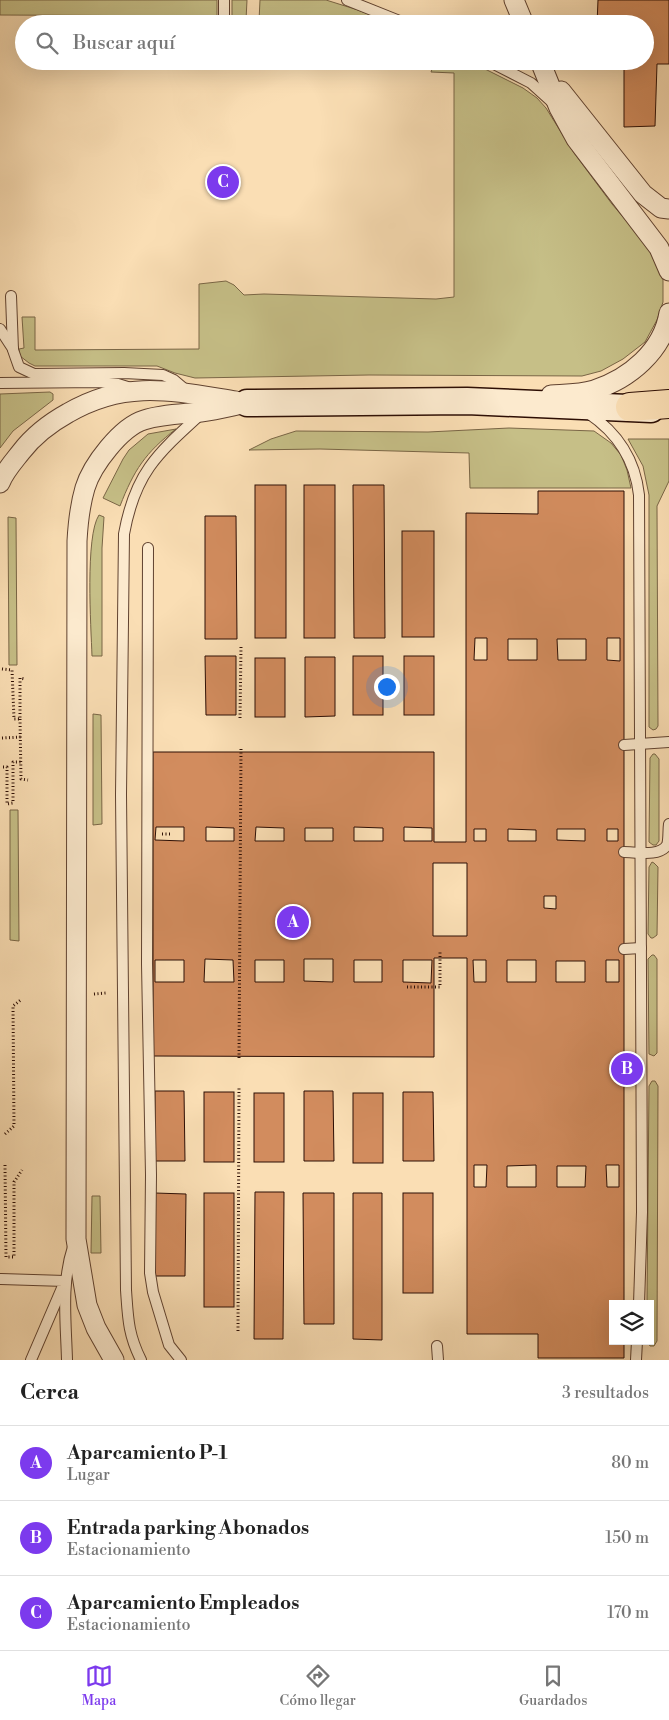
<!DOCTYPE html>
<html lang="es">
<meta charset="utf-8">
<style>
body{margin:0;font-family:"Libre Bodoni",serif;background:#f6f6f6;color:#222}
.controls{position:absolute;right:15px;bottom:15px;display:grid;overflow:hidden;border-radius:0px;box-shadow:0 5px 20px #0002}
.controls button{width:45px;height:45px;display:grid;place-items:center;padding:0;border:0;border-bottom:1px solid #e0e0e0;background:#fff;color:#222;font:25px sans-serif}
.you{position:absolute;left:386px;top:686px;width:18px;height:18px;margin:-12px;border:4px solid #fff;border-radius:50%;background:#1a73e8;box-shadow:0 0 0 8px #1a73e833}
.badge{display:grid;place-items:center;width:32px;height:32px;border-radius:50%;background:#7c3aed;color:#fff;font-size:16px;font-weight:700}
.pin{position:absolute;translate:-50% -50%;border:2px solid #fff;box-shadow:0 1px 5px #0006}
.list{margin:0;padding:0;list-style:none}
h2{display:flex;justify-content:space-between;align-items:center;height:65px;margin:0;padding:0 20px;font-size:21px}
h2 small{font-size:16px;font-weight:400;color:#767676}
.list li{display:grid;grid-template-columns:32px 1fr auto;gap:15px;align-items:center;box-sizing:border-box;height:75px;padding:0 20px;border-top:1px solid #e0e0e0}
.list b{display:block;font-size:19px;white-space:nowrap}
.list p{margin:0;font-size:16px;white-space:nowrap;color:#767676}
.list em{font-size:16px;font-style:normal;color:#767676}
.icon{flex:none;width:28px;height:28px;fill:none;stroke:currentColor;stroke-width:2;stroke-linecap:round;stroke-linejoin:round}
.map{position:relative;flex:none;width:669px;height:1360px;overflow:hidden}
.search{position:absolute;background:#fff;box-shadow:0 5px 20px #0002;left:15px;right:15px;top:15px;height:55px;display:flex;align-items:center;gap:12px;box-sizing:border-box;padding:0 18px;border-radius:28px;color:#767676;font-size:19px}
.sheet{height:290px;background:#fff}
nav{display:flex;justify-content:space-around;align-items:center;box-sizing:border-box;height:70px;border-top:1px solid #e0e0e0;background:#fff;font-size:14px;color:#767676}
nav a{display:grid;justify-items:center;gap:2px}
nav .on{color:#7c3aed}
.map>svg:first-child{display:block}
</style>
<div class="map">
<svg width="669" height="1360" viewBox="0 0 669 1360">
<rect width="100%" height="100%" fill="#fadeb4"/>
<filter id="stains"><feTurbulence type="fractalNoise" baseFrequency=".004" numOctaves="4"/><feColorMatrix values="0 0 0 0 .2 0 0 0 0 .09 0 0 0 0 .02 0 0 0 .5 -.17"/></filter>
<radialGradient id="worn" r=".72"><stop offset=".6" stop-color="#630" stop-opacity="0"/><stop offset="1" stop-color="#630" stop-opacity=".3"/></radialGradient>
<g fill="#c6bf87" stroke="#7a6646">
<path d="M 0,0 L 217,0 L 217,16 L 0,15 Z"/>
<path d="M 232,0 L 247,0 L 246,20 L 232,20 Z"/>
<path d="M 260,0 L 326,0 L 358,10 L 393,24 L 301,24 L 259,21 Z"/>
<path d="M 435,61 L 469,61 L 523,88 L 537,98 L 546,108 L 574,153 L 612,204 L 651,250 L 663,274 L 663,302 L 657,320 L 645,342 L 623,359 L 601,371 L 582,376 L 369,375 L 195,378 L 175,373 L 157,366 L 35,366 L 29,363 L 20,356 L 19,349 L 24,348 L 22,317 L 35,317 L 35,350 L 199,349 L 199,284 L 226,281 L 234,285 L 244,295 L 264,294 L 436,299 L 454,297 L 454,73 L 431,72 Z"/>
<path d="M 50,392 L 53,394 L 53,400 L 13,431 L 0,448 L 0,394 Z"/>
<path d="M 509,428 L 594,431 L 611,443 L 621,455 L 627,470 L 631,488 L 470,488 L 469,453 L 320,449 L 249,450 L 271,439 L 296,431 L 428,432 Z"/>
<path d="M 176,429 C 145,453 134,470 120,506 L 103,498 L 123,459 L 129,450 L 148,434 Z"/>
<path d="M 628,439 L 669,439 L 669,481 L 657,506 L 658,726 L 656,729 L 653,730 L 649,727 L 649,495 L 643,466 Z"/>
<path d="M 99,515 L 104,517 L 102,548 L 102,656 L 92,656 C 91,627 85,536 99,515 Z"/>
<path d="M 8,517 L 16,518 L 17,665 L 9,665 Z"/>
<path d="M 93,714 L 101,715 L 102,824 L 93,825 Z"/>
<path d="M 653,754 L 655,754 L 659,759 L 659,841 L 656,845 L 653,845 L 649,842 L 650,758 Z"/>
<path d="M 10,810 L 18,810 L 19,941 L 10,940 Z"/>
<path d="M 652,862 L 654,863 L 658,867 L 657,935 L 653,938 L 651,938 L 648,934 L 649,867 Z"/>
<path d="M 652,955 L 654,955 L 657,959 L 657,1053 L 654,1056 L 649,1054 L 648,959 Z"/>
<path d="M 652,1081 L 655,1081 L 658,1086 L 657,1341 L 654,1346 L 650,1346 L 647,1341 L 650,1341 L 650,1304 L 647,1304 L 649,1086 Z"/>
<path d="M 92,1196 L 100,1196 L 101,1253 L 91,1253 Z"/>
</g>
<g fill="#d28c5e" stroke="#2d0e04" fill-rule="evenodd">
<path d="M 598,0 L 669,0 L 669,64 L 657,64 L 655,126 L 624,127 L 624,65 L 595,66 L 595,61 L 645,61 L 645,24 L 597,24 Z"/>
<rect x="255" y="485" width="31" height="153"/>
<rect x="304" y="485" width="31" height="153"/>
<path d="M 353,485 L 384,485 L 385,638 L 354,638 Z"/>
<path d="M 538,491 L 624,491 L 624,1304 L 613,1304 L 613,1341 L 624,1341 L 624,1358 L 538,1358 L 538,1334 L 467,1334 L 467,958 L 434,958 L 434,1057 L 153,1056 L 153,752 L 434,752 L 434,842 L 466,842 L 466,513 L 538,514 ZM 475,638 L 487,638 L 487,660 L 474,660 ZM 607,638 L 620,638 L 620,661 L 607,660 ZM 508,639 L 537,639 L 537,660 L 508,660 ZM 557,639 L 586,639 L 586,660 L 558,660 ZM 156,827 L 184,827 L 184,841 L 155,840 ZM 206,827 L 234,828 L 234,841 L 206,841 ZM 256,827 L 284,828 L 284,841 L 255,841 ZM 354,827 L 383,828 L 383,841 L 354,841 ZM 404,827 L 432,828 L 432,841 L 404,841 ZM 305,828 L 333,828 L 333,841 L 305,841 ZM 474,829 L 486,829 L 486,841 L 474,841 ZM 508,829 L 536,830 L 536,841 L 508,841 ZM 557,829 L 585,829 L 585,841 L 557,840 ZM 607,829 L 618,829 L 618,841 L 607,841 ZM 433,863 L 467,863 L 467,936 L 433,936 ZM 544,896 L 556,896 L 556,909 L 544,908 ZM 205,959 L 233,960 L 234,982 L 204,982 ZM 304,959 L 333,959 L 333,982 L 304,981 ZM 155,960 L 184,960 L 184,982 L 155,982 ZM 255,960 L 284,960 L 284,982 L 255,982 ZM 354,960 L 382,960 L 382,982 L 354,982 ZM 403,960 L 432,960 L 431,983 L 403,982 ZM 473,960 L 486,960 L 486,982 L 474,982 ZM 507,960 L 536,960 L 536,982 L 507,982 ZM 606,960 L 619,960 L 619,982 L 606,982 ZM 556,961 L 585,961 L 585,982 L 556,982 ZM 474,1165 L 487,1165 L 486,1187 L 474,1187 ZM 536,1165 L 536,1187 L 507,1187 L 507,1166 ZM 606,1165 L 619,1165 L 619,1187 L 607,1187 ZM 557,1166 L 586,1166 L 585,1187 L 557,1187 Z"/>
<path d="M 205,516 L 236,516 L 237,639 L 205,639 Z"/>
<rect x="402" y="531" width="32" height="106"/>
<path d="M 205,656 L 236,656 L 236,715 L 206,715 Z"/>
<rect x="353" y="656" width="30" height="59"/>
<rect x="404" y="656" width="30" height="59"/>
<path d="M 305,657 L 335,657 L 335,716 L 305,717 Z"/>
<rect x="255" y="658" width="30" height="59"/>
<path d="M 155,1091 L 184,1091 L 185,1161 L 155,1161 Z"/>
<path d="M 304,1091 L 333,1091 L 334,1161 L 304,1161 Z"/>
<rect x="204" y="1092" width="30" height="70"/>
<path d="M 403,1092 L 433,1092 L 434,1161 L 403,1161 Z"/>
<rect x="254" y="1093" width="30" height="69"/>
<rect x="353" y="1093" width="30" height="70"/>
<path d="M 255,1192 L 284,1192 L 283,1339 L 254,1339 Z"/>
<path d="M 155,1193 L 186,1194 L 185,1276 L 155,1276 Z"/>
<rect x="204" y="1193" width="30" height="114"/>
<path d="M 303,1193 L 334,1193 L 334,1324 L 304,1324 Z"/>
<path d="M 353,1193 L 382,1193 L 382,1340 L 353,1339 Z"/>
<rect x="403" y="1193" width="30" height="100"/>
</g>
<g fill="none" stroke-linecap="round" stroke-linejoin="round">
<g stroke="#604230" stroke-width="12">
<g id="lane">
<path d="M 224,0 L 224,24"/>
<path d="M 347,0 L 407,24"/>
<path d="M 488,61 L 531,83 L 552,102"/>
<path d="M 11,296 L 13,350 L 19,367 L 34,374 L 124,373 L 163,375 L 174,380 L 187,391"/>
<path d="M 0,329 L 13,349"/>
<path d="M 0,383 L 99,382 L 118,384 L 131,388"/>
<path d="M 588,413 C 618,433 635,459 639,495 L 642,1212 L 639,1304"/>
<path d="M 148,548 L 147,964 L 151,1175 L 150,1273 L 153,1292 L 169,1345 L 181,1360"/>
<path d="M 624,745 L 669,742"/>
<path d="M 624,852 C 636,852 660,857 667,845 C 669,840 668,831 669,824"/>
<path d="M 624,949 L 641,948"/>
<path d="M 627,1069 L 641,1069"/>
<path d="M 1,1279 L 65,1281 L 31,1360"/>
<path d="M 437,1346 L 438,1360"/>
<path d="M 67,1360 C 66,1322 61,1283 73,1247"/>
<path d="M 141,1360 C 128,1334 128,1318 126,1290 L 121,795 L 124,534 C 135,473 157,454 201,414"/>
<path d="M 636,1360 L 637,1341"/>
</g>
</g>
<g stroke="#604230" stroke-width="21">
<g id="street">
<path d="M 514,0 L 524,24"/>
<path d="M 540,61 L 559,108 L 576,139 L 659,248 L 669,271"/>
<path d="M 561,91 L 643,194 L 661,208 L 669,209"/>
<path d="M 551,395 C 565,394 581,394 594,390 C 629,379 663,351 669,313"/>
<path d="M 0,483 C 4,472 14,461 21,452 C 34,435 50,423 68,413 C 126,379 173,391 236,401"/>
<path d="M 114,1360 L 96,1328 L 87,1305 L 76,1239 L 77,541 C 78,523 80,505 85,488 C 92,465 121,427 144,420 C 163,414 183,414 201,412 C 217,410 232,406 247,403"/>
</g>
</g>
<g stroke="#2d0e04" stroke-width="29">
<path id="secondary" d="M 247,403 L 467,401 L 651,409"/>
</g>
<g stroke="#2d0e04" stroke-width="30">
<path id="highway" d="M 630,407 L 669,404"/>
</g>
<g stroke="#2d0e04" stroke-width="3" stroke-dasharray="1 2.5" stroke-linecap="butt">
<path d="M 2,669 L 12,670 L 14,719 L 20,719 L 20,678 L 25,679"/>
<path d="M 240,718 L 241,646"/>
<path d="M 20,719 L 21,779 L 28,780"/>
<path d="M 2,738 L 21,737"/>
<path d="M 3,767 L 7,767 L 7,804 L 13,803 L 13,762 L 21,762"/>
<path d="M 162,834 L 172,834"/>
<path d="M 407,987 L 440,987 L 440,951"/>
<path d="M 94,994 L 106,993"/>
<path d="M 239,1058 L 241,749"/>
<path d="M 5,1134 L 14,1126 L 13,1006 L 22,999"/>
<path d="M 5,1165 L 6,1257 L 14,1257 L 14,1182 L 22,1170"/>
<path d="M 238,1331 L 239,1086"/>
</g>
<use href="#lane" stroke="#fceace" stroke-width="10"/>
<use href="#street" stroke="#fceace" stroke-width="19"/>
<use href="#secondary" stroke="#fceace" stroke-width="26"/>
<use href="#highway" stroke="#fadeb4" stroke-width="28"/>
</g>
<rect width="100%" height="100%" filter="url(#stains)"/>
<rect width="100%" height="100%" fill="url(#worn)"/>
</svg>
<div class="controls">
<button><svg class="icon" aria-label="layers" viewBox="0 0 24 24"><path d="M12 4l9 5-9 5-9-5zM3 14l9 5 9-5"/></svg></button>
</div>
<div class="you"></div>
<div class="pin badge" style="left:293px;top:922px">A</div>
<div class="pin badge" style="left:627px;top:1069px">B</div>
<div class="pin badge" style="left:223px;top:182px">C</div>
<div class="search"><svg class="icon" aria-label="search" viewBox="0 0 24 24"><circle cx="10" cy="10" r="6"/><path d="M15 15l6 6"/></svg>Buscar aquí</div>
</div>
<section class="sheet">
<h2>Cerca<small>3 resultados</small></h2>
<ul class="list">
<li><span class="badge">A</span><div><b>Aparcamiento P-1</b><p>Lugar</p></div><em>80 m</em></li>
<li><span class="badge">B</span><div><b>Entrada parking Abonados</b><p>Estacionamiento</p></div><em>150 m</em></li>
<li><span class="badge">C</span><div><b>Aparcamiento Empleados</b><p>Estacionamiento</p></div><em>170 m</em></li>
</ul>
</section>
<nav>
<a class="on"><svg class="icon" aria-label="map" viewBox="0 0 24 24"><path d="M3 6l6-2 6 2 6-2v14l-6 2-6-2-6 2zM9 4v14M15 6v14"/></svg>Mapa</a>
<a><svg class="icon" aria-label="directions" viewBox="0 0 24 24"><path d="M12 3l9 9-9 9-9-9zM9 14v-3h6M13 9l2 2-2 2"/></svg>Cómo llegar</a>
<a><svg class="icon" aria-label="saved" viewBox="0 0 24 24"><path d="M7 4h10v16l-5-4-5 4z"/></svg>Guardados</a>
</nav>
